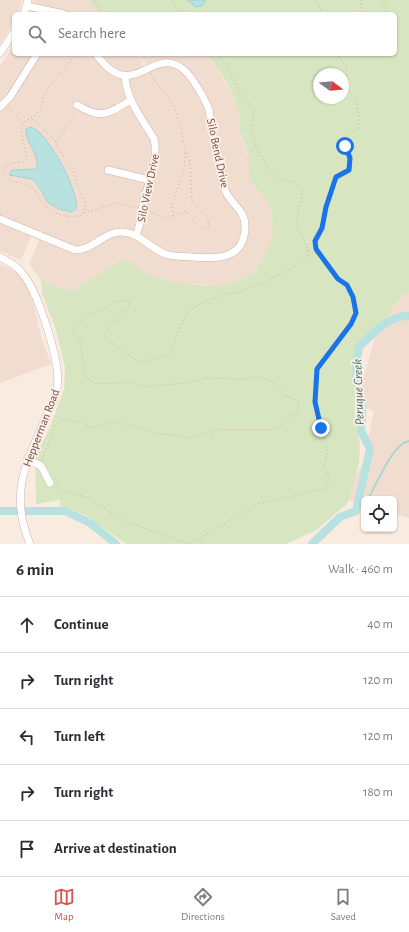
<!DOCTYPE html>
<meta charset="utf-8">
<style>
body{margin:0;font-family:"Alegreya Sans",sans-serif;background:#f7f7f7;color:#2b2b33}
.controls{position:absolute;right:12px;bottom:12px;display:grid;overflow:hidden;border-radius:6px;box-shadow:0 1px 3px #0004}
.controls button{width:36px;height:36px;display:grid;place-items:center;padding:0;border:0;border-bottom:1px solid #e1e1e2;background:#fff;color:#2b2b33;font:20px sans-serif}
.compass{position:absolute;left:313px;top:68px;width:36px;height:36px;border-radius:50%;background:#fff;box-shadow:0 1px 3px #0004;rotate:106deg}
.stop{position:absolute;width:12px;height:12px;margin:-9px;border:3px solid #1a73e8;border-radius:50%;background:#fff}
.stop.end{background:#1a73e8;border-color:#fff;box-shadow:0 1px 4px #0008}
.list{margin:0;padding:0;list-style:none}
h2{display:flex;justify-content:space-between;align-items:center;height:52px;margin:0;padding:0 16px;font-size:17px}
h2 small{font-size:13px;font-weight:400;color:#7c7c81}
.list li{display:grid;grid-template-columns:26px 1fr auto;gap:12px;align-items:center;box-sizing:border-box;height:56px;padding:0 16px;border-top:1px solid #e1e1e2}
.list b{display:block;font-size:15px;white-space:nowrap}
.list em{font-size:13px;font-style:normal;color:#7c7c81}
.icon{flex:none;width:22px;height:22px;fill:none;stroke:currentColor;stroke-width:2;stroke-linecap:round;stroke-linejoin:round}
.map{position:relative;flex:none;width:409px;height:544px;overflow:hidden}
.search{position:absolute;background:#fff;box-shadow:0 1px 3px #0004;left:12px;right:12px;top:12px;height:44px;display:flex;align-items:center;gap:10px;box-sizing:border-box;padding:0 14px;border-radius:6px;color:#7c7c81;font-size:15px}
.sheet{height:332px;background:#fff}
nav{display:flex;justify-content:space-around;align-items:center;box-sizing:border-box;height:56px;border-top:1px solid #e1e1e2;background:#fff;font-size:11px;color:#7c7c81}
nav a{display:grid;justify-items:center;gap:2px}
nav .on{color:#de504c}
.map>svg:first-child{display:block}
</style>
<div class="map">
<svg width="409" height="544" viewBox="0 0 409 544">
<rect width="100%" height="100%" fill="#faebe1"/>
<g fill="#f1dcd0">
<path d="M 0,0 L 22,0 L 19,14 L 14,14 L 14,22 L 0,44 Z"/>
<path d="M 33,0 L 88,0 L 100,14 L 31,14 Z"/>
<path d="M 14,44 L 14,54 L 137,54 L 145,68 L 147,66 L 139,54 L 205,54 L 217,69 L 232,94 L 237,107 L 241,136 L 249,159 L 249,172 L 253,182 L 261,191 L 268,203 L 272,217 L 273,231 L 271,244 L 265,257 L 256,268 L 246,277 L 233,283 L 219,286 L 167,282 L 154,278 L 123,259 L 70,292 L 41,280 L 29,264 L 39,240 L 31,236 L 21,260 L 0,251 L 0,66 Z"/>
<path d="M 409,218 L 409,518 L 394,514 L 394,499 L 364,499 L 364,505 L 341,498 L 363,464 L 374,411 L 356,404 Z"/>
<path d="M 0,264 L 19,273 L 31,293 L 41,337 L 51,364 L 0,383 Z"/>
</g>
<path fill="#d7e6c1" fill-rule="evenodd" d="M 88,0 L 409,0 L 409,291 C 397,297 395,306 386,317 C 378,327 367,337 356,344 L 355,415 L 360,445 L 359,464 L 347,504 L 315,531 L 286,544 L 126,544 L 85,515 L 60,506 L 60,500 L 36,504 L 35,457 L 50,427 L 64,390 L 65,367 L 56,330 L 42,293 L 41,280 L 70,292 L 123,259 L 128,260 C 151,281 170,282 200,285 C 211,286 222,286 233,283 C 265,272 281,235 268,204 C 264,194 253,187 249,177 C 248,171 249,164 249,159 C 247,150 244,143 241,135 C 239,127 239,117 237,108 C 234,92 217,65 205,54 L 395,54 L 395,14 L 100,14 ZM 319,74 L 343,74 L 343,98 L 319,98 Z"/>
<g fill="#b7e2e0" stroke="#9ed3d1">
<path d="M 187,0 L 205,0 L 203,5 L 196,7 Z"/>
<path d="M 31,127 C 48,132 80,193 76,209 L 72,212 L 59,209 L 47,202 L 42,191 L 33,179 L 9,175 L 12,170 L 37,169 C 40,153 25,144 26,129 Z"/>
</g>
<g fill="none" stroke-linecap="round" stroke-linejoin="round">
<g stroke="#9ed3d1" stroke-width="1.5">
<path d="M 368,499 C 376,485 393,443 409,441"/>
<path d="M 356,511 L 364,503"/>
</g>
<g stroke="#b7e2e0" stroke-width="8">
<path d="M 0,511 L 65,511 L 90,523 L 116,544"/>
<path d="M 312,544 L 340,517 L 356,511 L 370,449 L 361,431 L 362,411 L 356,368 L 359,347 C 373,334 388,315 409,316"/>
</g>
<g stroke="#cdb4ab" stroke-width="8">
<g id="minor">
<path d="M 27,6 L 64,14"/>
<path d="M 24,14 L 28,0"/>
<path d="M 0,53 L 14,32"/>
<path d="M 125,77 C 127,101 142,119 154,139 C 159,161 148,183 143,204 C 141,215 141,224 136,235"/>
<path d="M 77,105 C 102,120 107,114 131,100"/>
<path d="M 0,107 L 10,97 L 37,54"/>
<path d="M 108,170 L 149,180"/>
<path d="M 0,219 L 75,250 C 94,250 105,231 122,232 C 141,233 149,248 165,254 C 173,257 183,256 192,257 C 217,259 245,260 245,226 C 245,210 232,205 226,192 C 222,185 221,177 221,169 C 221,158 216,150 214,140 C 211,130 211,120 209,110 C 205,99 192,76 183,69 C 151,44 133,106 96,54"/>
<path d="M 0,257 C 8,261 17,266 22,273 C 38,291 62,365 57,388 C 55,400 48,411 44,422 C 24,467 10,496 30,544"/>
<path d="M 27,459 L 41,466 L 50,483"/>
</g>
</g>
<g stroke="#d2a89e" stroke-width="1" stroke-dasharray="1 3" stroke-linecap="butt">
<path d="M 94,0 L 103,14"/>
<path d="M 172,0 L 174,6 L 187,14"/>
<path d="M 314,0 L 317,2 L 324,14"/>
<path d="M 361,0 L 360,3 L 364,14"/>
<path d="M 382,0 L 386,9 L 386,14"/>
<path d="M 138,54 L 144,64"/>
<path d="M 151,73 C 157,86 162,88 169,98 C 179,114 182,131 185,149"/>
<path d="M 8,107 L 22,123"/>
<path d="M 31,118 C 45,109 39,104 46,92 C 54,77 68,70 74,54"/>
<path d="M 28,119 L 34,120 L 56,142 L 64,158 L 73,168 L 76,182 L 86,204 L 85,210 L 81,215 C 71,219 54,215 46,207 C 40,201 39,193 31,187 C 21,180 8,186 3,172 L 9,163 L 24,162 L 27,158 L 21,129 L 22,125 Z"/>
<path d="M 57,142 L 74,116"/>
<path d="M 148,210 L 166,219 L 185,211 C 194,215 194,234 209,226 L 208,219 L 192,201 L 190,162 L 185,150"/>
<path d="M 84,213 L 117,203 L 137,208"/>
<path d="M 173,216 L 172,206 L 184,168 L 185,152"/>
<path d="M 308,250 L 319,255"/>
<path d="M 42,460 L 56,424 L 62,419 L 82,423 L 94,428 L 113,422 L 134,426 L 152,433 L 176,435 L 189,438 L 219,430 L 271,430 L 287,422 L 297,413 L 299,406 L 298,401 L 284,395 L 275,385 L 266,379 L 257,377 L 245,379 L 206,378 L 194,382 L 144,387 L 131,382 L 97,384 L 88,379 L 85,374 L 80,339 L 73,334 L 74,327 L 92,313 L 105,308 L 113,302 L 129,300 L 131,303 L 129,307 L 104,334 L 104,338 L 137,361 L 141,362 L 166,356 L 170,354 C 175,342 181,319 190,310 C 195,305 219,296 226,294 C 230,293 235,294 238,292 C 249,289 305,265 307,256 C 310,244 298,232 297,221 C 297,210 303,199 302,188 C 296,181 288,182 280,178 C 264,168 251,142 252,124 C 252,118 254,115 254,109 L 241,97 L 230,72 L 218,54"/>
<path d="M 56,483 L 65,492 L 87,497 L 122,520 L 188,544"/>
<path d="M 190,544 L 258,504 L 310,492 L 323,488 L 330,481 L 324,464 L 328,451 L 321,428 L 315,401 L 317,369 L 351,324 L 356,313 L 353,297 L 347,285 L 338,279 L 316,249 L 315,241 L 322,228 L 325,207 L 336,177 L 349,170 L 350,158 L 345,146 L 348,136 L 358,129 L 359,117 L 356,99 L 349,90 L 346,67 L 337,54"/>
</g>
<use href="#minor" stroke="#fff" stroke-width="7"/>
</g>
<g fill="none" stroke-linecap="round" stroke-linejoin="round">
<path stroke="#1a73e8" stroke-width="5" d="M 321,428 L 315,402 L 317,369 L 351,324 L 356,313 L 353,297 L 347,285 L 338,279 L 316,249 L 315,241 L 322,228 L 326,207 L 336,177 L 349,170 L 350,158 L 345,146"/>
</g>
<g text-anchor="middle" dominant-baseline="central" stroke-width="3.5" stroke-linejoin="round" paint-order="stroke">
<g font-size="12" fill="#70504a" stroke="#fef0e6">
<text transform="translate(218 153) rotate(78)">Silo Bend Drive</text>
<text transform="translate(148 188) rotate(-78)">Silo View Drive</text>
<text transform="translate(41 428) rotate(-69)">Hepperman Road</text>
</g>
<g font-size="13" font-style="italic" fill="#3f7573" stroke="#fef0e6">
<text transform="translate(359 392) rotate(-92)">Peruque Creek</text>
</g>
</g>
</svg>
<div class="controls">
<button><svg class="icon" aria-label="locate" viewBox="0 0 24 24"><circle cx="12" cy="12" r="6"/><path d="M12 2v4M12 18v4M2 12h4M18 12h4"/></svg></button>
</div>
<svg class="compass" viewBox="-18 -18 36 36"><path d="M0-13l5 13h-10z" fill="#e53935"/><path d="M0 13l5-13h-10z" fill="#7c7c81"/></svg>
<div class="stop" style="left:345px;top:146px"></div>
<div class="stop end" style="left:321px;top:428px"></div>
<div class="search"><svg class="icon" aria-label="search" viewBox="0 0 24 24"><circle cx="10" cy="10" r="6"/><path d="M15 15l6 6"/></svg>Search here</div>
</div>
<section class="sheet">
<h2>6 min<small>Walk · 460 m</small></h2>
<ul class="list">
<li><svg class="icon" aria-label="ahead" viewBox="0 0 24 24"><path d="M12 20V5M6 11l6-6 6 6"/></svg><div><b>Continue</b></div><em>40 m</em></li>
<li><svg class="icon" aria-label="right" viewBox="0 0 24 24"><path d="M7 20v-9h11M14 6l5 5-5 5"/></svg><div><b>Turn right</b></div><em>120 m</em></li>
<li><svg class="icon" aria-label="left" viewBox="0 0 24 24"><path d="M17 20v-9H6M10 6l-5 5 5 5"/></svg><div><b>Turn left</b></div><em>120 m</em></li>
<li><svg class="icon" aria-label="right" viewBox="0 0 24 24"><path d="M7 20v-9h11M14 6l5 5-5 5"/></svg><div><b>Turn right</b></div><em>180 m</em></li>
<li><svg class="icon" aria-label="arrive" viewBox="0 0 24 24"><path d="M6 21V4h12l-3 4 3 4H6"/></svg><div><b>Arrive at destination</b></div></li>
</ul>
</section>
<nav>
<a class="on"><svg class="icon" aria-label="map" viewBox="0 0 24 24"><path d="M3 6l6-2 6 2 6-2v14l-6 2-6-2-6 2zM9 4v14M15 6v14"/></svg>Map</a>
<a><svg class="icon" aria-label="directions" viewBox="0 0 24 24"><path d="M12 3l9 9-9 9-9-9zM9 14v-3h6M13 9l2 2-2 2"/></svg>Directions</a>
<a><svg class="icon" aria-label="saved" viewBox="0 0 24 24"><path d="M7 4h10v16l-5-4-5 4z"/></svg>Saved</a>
</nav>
